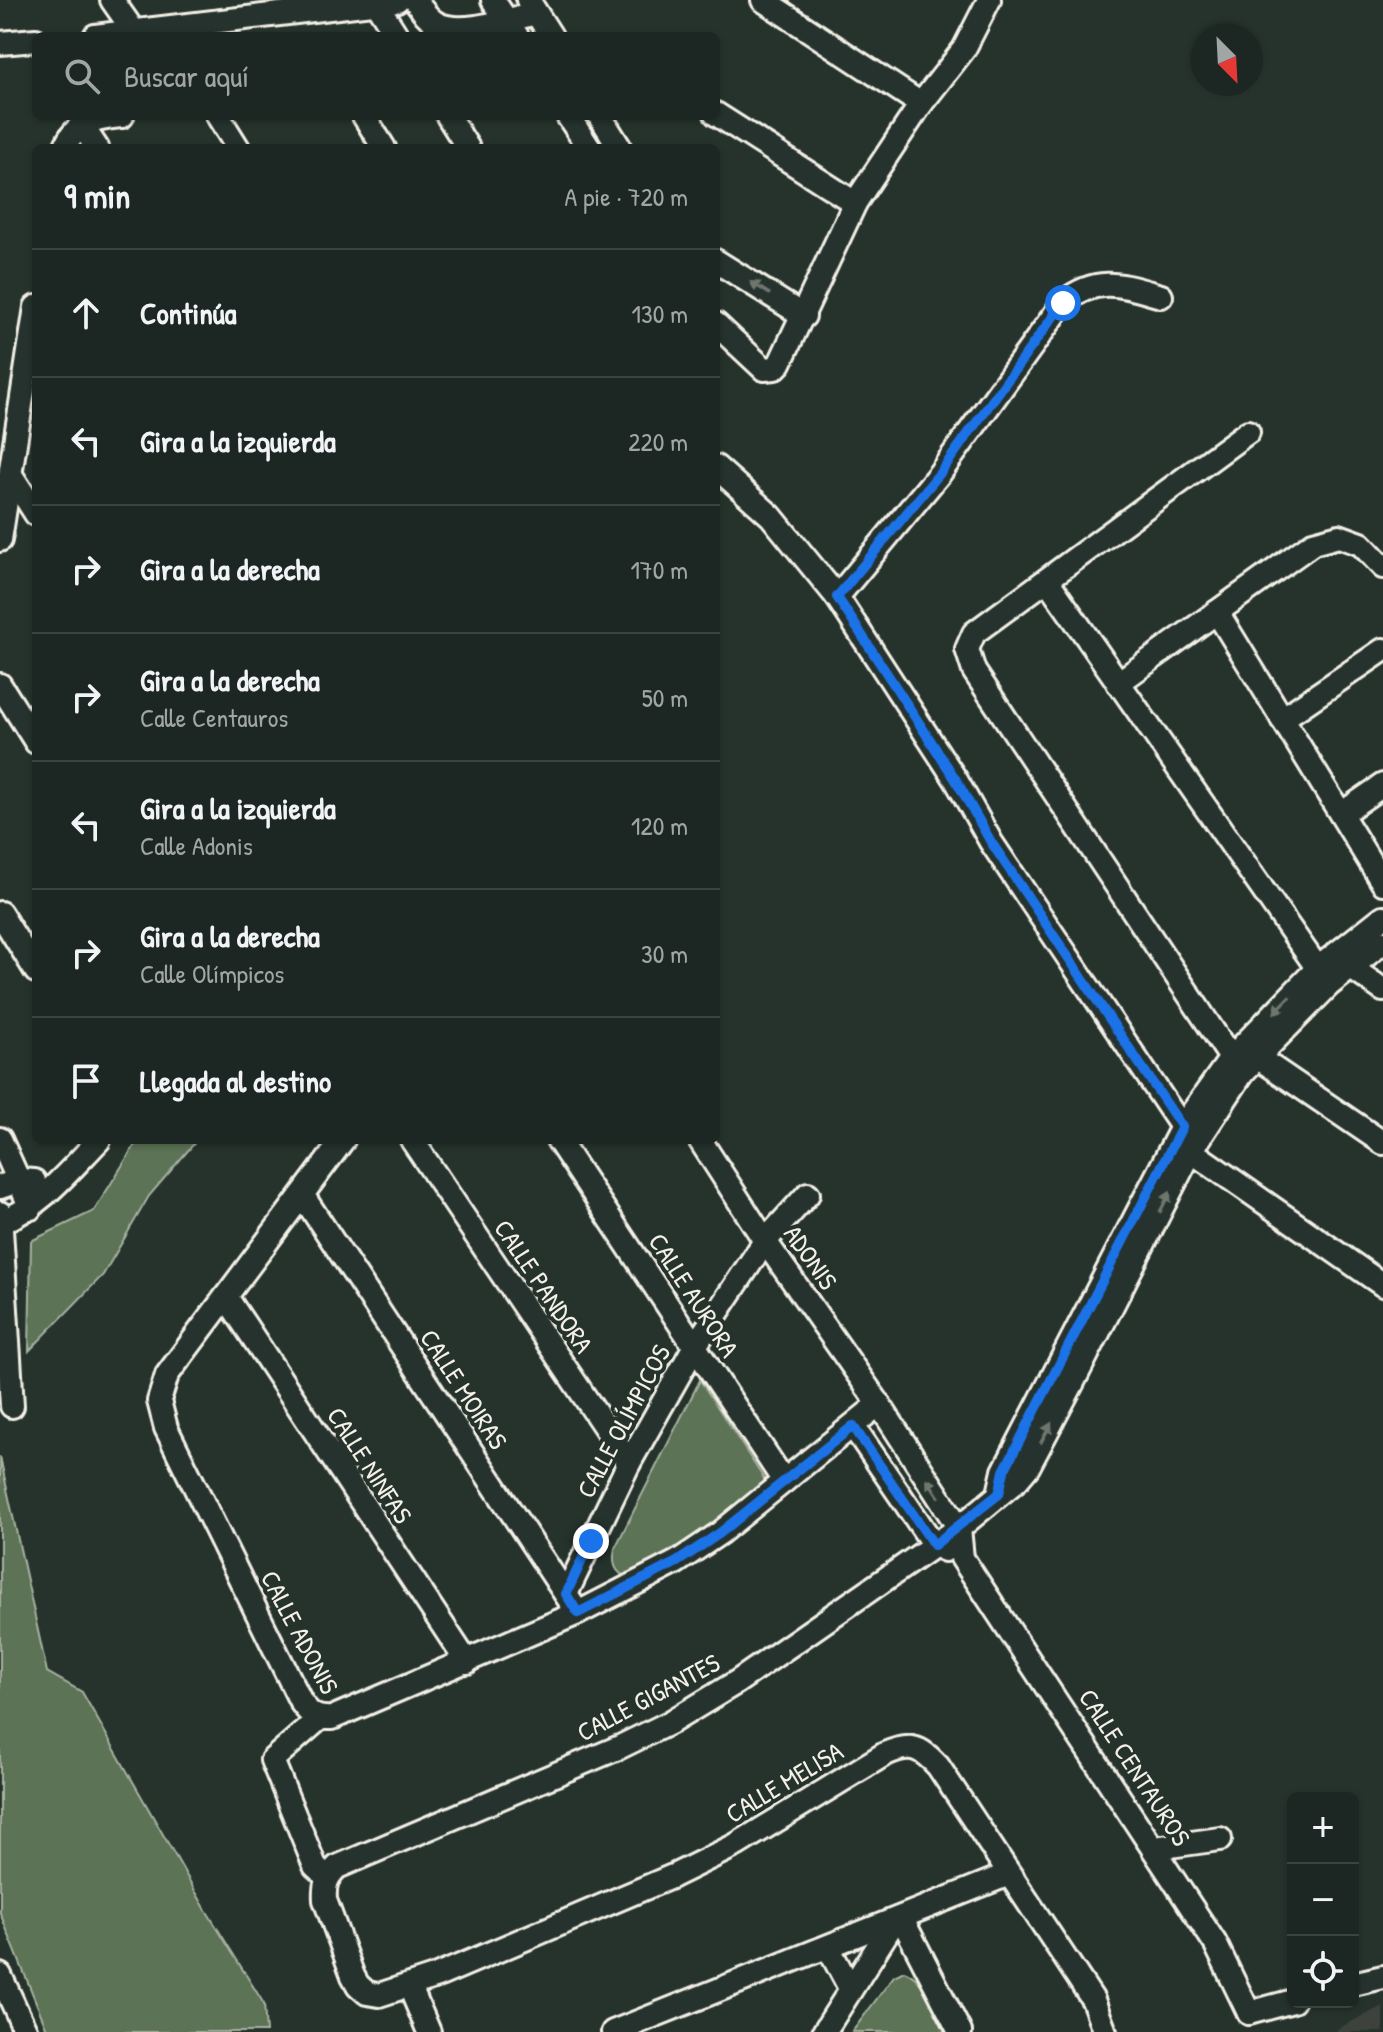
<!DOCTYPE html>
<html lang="es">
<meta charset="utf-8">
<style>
body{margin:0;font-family:"Patrick Hand",sans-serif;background:#252e2a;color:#f1f3f6}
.controls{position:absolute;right:24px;bottom:24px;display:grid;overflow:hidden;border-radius:12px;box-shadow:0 2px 6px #0004}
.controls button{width:72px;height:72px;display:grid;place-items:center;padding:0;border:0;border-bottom:2px solid #3a4340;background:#1c2622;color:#f1f3f6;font:40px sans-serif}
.compass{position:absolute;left:1191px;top:24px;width:72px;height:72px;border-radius:50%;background:#1c2622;box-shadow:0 2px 6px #0004;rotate:156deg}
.stop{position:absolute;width:24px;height:24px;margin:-18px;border:6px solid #1a73e8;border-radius:50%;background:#fff}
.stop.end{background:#1a73e8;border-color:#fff;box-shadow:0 2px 8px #0008}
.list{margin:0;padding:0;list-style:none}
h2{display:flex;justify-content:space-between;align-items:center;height:104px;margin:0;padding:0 32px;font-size:34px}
h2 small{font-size:26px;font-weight:400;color:#a0a5a5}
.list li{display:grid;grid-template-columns:52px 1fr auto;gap:24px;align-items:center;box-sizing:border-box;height:128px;padding:0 32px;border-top:2px solid #3a4340}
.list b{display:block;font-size:30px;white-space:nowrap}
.list p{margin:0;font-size:26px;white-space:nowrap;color:#a0a5a5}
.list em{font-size:26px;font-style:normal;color:#a0a5a5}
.icon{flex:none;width:44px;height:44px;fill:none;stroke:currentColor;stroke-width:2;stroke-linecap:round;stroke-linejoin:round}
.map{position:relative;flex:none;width:1383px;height:2032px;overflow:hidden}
.search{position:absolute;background:#1c2622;box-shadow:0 2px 6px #0004;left:32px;top:32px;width:688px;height:88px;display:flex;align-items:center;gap:20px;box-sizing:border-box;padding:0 28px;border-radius:12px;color:#a0a5a5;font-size:30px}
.panel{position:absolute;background:#1c2622;box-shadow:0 2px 6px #0004;left:32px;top:144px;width:688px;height:1000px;border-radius:12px}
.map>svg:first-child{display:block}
</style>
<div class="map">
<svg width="1383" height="2032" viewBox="0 0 1383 2032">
<rect width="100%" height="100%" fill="#26332d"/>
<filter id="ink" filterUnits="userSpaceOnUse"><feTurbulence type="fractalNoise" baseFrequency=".0125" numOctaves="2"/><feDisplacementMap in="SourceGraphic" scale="16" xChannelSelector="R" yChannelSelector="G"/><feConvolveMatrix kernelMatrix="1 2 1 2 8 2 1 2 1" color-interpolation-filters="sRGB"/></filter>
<g filter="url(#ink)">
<path fill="#3d423c" d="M 1383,2006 L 1383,2032 L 1338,2032 L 1337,2029 Z"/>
<g fill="#5c7357" stroke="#a8b2a0" stroke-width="2">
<path d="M 138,1140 L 197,1140 L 149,1196 L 103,1275 L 29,1351 L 31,1241 L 94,1211 Z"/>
<path d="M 700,1380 L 770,1488 L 680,1554 L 630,1579 C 614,1573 612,1563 615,1548 Z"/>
<path d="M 0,1457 L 47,1672 L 82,1692 L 206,1910 L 264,2004 L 266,2032 L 48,2032 L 0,1913 Z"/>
<path d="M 904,1971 C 924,1978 935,2007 946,2025 L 947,2032 L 852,2032 L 894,1976 Z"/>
</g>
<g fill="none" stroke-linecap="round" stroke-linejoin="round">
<g stroke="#f4f1e8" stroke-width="28">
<g id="minor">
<path d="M 112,0 L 135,33"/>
<path d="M 415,0 C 421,8 427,18 436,23 C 460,37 510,19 536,13"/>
<path d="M 493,0 L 517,36"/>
<path d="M 528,0 L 551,36"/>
<path d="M 763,0 L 921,104"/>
<path d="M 376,3 L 397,36"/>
<path d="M 95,36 L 397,0"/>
<path d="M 0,43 L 36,40"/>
<path d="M 716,114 L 855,203"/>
<path d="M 218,116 L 238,148"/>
<path d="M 364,116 L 384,148"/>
<path d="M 448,116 L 468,148"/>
<path d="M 568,116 L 589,148"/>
<path d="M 600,116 L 620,148"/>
<path d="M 81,124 L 97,148"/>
<path d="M 65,148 C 75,121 96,119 122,116"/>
<path d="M 716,261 L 804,316"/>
<path d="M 716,324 L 764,369 L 775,368 L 780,363 L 855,203 L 921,104 L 964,49 L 989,0"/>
<path d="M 716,467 L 771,516 L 837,597 L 956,780 L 991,842 L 1182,1127 L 1191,1151 L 1383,1285"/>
<path d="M 11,475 L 36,514"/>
<path d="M 0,540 L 36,307"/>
<path d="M 1047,580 L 1325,979"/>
<path d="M 837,597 L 940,473 L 1063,303 C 1097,275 1122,285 1161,296"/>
<path d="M 1217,612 L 1383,883"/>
<path d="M 1118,683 L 1313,543 L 1339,536 L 1361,544 L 1383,567"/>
<path d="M 0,685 L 36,742"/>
<path d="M 1282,719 L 1383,650"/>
<path d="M 1341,814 L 1383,785"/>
<path d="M 0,913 L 36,971"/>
<path d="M 1350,967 L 1383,990"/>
<path d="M 1257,1057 L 1383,1143"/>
<path d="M 1243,1072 L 1231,1058 L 974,671 L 967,649 L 974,633 L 1248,432"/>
<path d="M 0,1139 L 31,1208"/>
<path d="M 343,1140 L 167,1375 L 159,1401 L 166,1428 L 301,1702 C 310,1715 316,1719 332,1718 L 578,1613 L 677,1562 L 720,1533 L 879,1404"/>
<path d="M 412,1140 L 629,1463"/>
<path d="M 558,1140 L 784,1481"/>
<path d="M 700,1140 L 765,1241 L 879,1404 L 959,1528 L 962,1558 L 1215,1943 L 1249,2013"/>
<path d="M 0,1187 L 20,1180 L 34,1181"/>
<path d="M 303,1196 L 578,1613"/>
<path d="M 0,1213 L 12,1406"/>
<path d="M 0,1223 C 42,1205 68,1172 99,1140"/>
<path d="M 227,1298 L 467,1662"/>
<path d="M 853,1426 L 934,1545 L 945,1550"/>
<path d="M 999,1494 L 1004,1471 L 1182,1127 L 1231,1058 L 1317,969 L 1383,917"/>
<path d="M 566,1594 L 629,1463 L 695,1346 L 765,1241 L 808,1194"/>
<path d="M 319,1719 L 272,1760 L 315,1866 L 327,1877"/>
<path d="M 1155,1848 L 1220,1839"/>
<path d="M 902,1919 L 960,2032"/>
<path d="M 828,1947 L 850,1988"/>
<path d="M 0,1975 L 26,2032"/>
<path d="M 1353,1984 L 1383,1977"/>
<path d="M 410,1987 L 429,2032"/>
<path d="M 1249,2013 L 1293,2001"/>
<path d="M 613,2032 L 1009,1874"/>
<path d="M 824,2032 L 893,1923"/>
<path d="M 1105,2032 L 1093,2000 L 938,1766 C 919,1746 911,1743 885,1754 L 736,1845 L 673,1876 L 437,1976 L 379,1995 L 367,1993 L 358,1985 L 353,1976 L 325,1900 C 324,1885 326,1878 337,1867 L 620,1747 L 671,1722 L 737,1682 L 959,1528 L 1017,1480 L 1028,1467 L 1072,1384 L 1191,1151 L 1243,1072 L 1329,985 L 1383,942"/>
</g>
</g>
<use href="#minor" stroke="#26332d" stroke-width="22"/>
</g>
<defs><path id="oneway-solid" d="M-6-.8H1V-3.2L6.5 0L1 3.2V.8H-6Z" transform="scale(2)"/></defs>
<g fill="#6e766e">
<use href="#oneway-solid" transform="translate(760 288) rotate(-148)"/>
<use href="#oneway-solid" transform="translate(1282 1005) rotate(134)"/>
<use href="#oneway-solid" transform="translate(1165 1202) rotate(-63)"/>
<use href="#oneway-solid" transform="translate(1046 1433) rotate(-62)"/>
<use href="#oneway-solid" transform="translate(933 1488) rotate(-123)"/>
</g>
</g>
<g fill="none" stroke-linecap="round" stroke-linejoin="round" filter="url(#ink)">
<path stroke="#1a73e8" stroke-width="10" d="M 591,1541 L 566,1594 L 578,1613 L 677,1562 L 720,1533 L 853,1426 L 934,1545 L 999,1494 L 1004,1471 L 1182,1127 L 991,842 L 956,780 L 837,597 L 940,473 L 1063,303"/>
</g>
<g text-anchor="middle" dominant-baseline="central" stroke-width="8" stroke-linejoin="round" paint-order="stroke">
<g font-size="26" fill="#f4f1e8" stroke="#26332d">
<text transform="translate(811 1257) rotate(55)">ADONIS</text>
<text transform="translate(544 1286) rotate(56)">CALLE PANDORA</text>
<text transform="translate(694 1295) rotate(57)">CALLE AURORA</text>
<text transform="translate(464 1389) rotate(57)">CALLE MOIRAS</text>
<text transform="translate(623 1421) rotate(-62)">CALLE OLÍMPICOS</text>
<text transform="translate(370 1465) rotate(57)">CALLE NINFAS</text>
<text transform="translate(300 1632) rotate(62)">CALLE ADONIS</text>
<text transform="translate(648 1697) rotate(-28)">CALLE GIGANTES</text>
<text transform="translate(1135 1767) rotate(57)">CALLE CENTAUROS</text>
<text transform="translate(784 1782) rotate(-31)">CALLE MELISA</text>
</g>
</g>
</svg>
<div class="controls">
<button>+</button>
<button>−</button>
<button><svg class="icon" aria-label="locate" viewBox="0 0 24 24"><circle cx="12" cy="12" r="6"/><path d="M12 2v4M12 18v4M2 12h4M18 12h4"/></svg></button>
</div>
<svg class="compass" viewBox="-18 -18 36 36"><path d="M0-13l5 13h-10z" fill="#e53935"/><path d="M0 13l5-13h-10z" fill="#a0a5a5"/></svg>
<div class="stop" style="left:1063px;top:303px"></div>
<div class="stop end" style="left:591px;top:1541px"></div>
<div class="search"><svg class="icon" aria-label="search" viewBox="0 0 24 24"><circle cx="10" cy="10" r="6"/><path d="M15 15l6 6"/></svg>Buscar aquí</div>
<section class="panel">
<h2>9 min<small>A pie · 720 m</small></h2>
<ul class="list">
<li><svg class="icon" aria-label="ahead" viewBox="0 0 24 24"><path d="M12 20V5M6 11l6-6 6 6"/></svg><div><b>Continúa</b></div><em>130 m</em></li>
<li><svg class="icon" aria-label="left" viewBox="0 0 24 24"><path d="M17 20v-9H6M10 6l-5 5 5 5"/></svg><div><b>Gira a la izquierda</b></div><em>220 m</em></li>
<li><svg class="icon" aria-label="right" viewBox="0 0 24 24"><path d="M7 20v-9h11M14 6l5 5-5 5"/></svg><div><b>Gira a la derecha</b></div><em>170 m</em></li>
<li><svg class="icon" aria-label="right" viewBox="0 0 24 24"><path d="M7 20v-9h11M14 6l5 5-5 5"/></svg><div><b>Gira a la derecha</b><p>Calle Centauros</p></div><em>50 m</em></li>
<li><svg class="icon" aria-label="left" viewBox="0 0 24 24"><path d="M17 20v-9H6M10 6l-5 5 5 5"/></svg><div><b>Gira a la izquierda</b><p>Calle Adonis</p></div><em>120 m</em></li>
<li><svg class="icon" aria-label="right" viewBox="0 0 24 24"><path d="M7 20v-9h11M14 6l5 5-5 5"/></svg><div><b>Gira a la derecha</b><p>Calle Olímpicos</p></div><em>30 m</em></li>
<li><svg class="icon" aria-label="arrive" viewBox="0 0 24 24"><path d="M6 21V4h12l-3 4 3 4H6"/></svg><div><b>Llegada al destino</b></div></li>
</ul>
</section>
</div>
